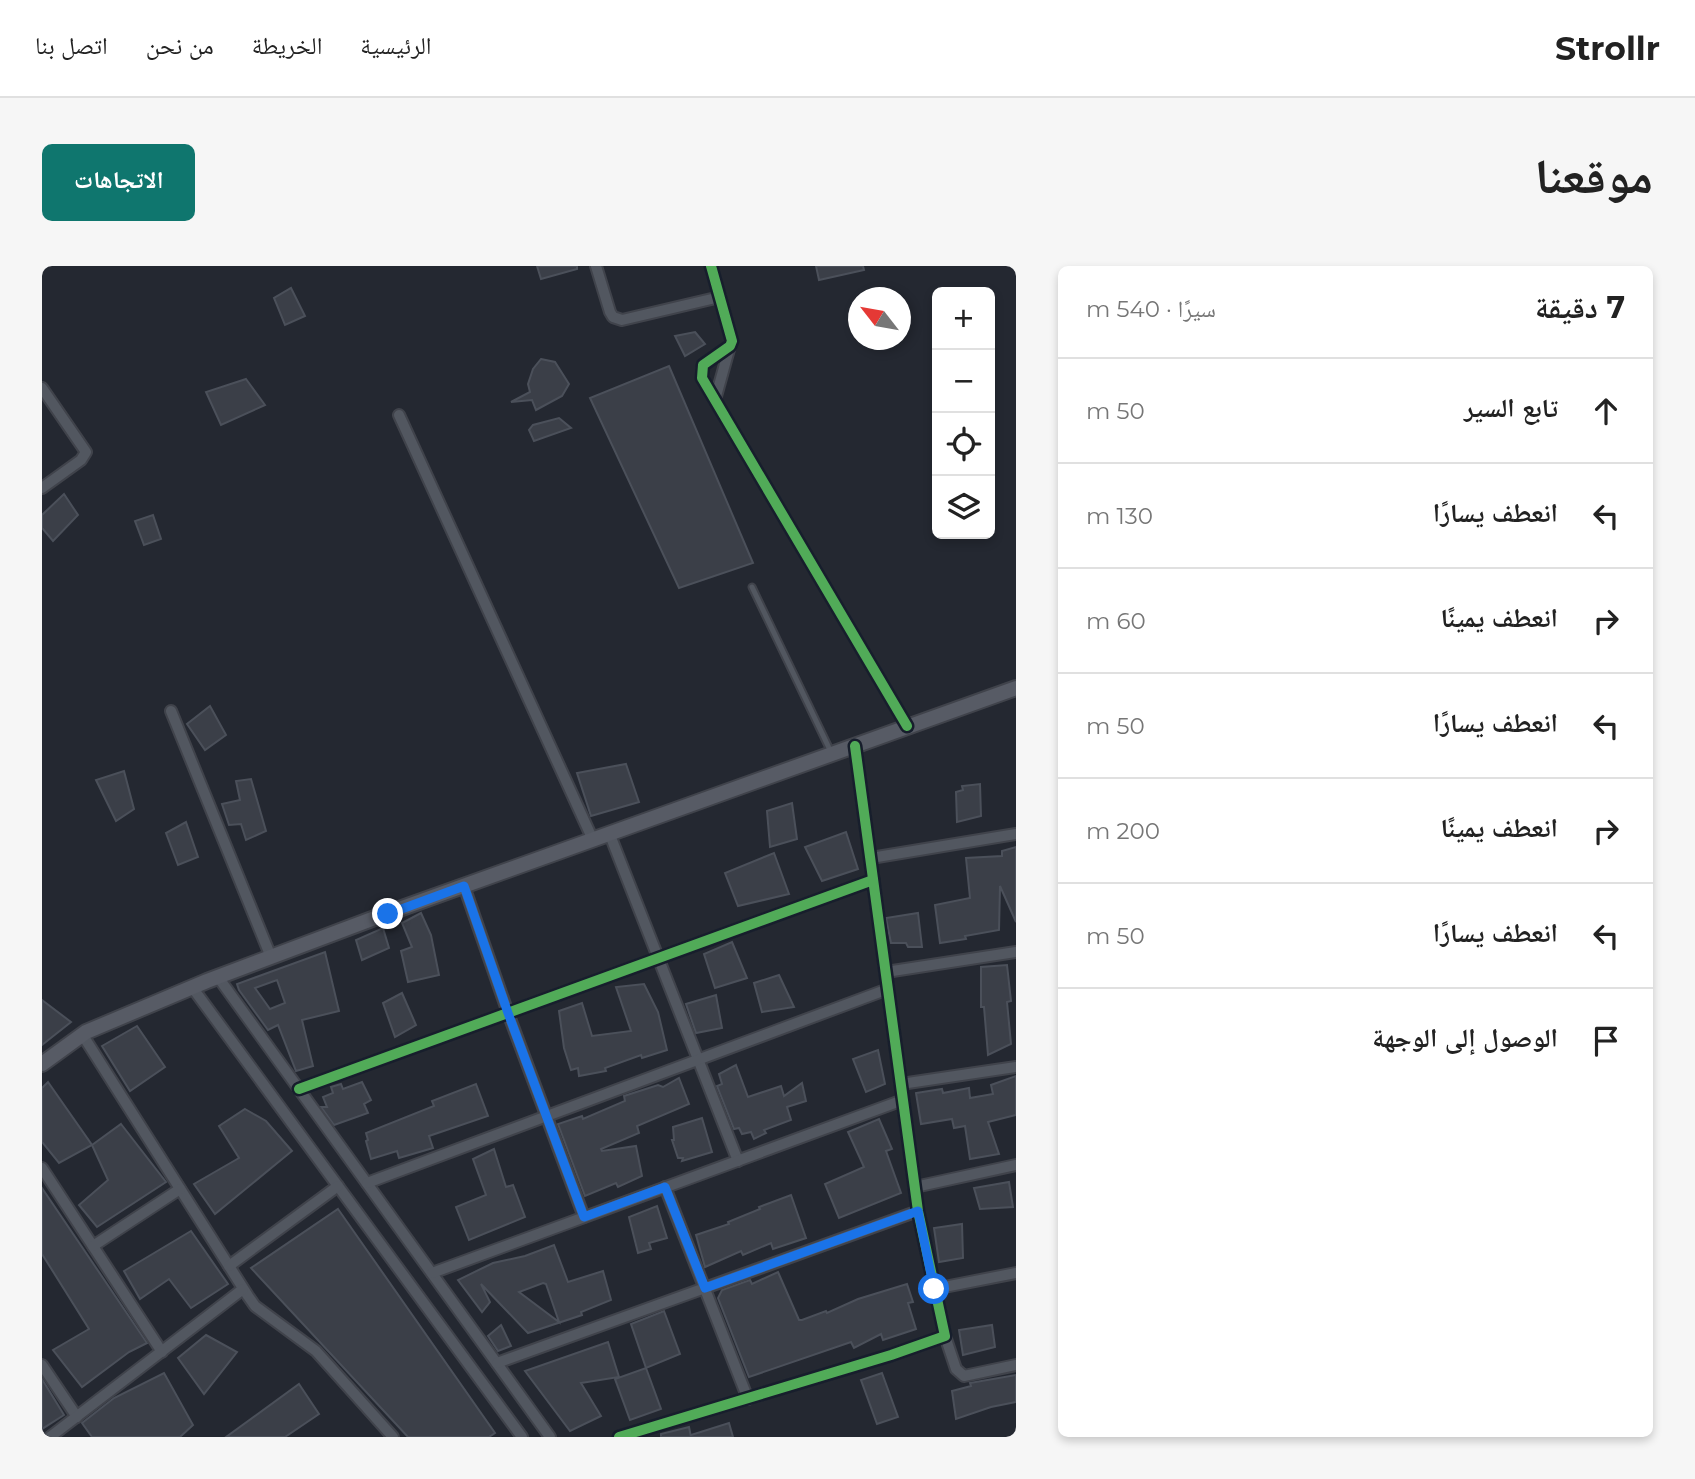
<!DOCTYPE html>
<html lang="ar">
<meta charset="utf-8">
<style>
body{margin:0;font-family:Montserrat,"Noto Naskh Arabic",sans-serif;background:#f6f6f6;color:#222;direction:rtl}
.controls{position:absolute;right:21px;top:21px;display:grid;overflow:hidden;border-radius:10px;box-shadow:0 4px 10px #0003}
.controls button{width:63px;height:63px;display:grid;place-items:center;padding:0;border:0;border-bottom:2px solid #e0e0e0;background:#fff;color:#222;font:35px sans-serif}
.compass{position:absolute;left:806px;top:21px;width:63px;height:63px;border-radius:50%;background:#fff;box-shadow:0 4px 10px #0003;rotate:301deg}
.stop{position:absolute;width:21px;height:21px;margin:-16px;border:5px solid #1a73e8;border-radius:50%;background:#fff}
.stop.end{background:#1a73e8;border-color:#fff;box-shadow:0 2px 7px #0008}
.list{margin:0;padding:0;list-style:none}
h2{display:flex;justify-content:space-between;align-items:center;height:91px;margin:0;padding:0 28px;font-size:30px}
h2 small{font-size:23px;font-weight:400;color:#767676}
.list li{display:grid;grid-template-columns:46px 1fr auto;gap:21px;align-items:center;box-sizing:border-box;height:105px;padding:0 28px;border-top:2px solid #e0e0e0}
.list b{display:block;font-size:26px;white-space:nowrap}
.list em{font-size:23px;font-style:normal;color:#767676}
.icon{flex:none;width:38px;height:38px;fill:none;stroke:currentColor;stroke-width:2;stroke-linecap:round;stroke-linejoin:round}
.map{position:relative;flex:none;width:974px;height:1171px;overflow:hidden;direction:ltr;border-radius:10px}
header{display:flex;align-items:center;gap:42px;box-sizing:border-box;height:98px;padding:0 35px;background:#fff;border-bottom:2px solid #e0e0e0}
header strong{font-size:33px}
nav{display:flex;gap:38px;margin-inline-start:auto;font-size:24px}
.intro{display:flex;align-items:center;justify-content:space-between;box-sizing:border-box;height:168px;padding:0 42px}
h1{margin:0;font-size:49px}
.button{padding:18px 32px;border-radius:10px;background:#0f766e;color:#fff;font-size:24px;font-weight:700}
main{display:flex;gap:42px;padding:0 42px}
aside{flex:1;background:#fff;border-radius:10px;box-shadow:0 4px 10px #0003}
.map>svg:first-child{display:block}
</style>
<header>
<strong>Strollr</strong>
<nav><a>الرئيسية</a><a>الخريطة</a><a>من نحن</a><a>اتصل بنا</a></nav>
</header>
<div class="intro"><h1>موقعنا</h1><a class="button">الاتجاهات</a></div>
<main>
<aside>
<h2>7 دقيقة<small>سيرًا · 540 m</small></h2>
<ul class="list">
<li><svg class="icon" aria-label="ahead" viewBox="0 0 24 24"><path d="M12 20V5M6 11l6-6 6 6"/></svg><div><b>تابع السير</b></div><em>50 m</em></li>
<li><svg class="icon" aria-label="left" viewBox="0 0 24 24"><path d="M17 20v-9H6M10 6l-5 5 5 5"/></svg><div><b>انعطف يسارًا</b></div><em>130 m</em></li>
<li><svg class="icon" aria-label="right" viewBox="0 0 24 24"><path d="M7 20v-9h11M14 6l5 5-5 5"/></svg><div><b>انعطف يمينًا</b></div><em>60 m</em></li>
<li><svg class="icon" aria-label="left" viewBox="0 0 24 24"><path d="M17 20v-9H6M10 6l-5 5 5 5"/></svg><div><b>انعطف يسارًا</b></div><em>50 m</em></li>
<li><svg class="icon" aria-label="right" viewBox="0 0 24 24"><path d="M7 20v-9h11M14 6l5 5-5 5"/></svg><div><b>انعطف يمينًا</b></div><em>200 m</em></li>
<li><svg class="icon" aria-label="left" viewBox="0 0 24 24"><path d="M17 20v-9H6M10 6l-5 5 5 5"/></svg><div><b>انعطف يسارًا</b></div><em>50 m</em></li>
<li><svg class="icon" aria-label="arrive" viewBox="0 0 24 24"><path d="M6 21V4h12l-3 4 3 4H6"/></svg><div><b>الوصول إلى الوجهة</b></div></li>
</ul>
</aside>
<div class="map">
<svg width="974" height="1171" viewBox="0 0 974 1171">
<rect width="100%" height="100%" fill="#242831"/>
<g fill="#3b3f48" stroke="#4b505a" stroke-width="2" fill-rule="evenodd">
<path d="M 495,0 L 535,0 L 535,3 L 499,13 Z"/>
<path d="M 774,0 L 821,0 L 822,4 L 777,14 Z"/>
<path d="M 249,22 L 263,50 L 243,59 L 232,32 Z"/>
<path d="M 653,66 L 663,78 L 643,90 L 633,70 Z"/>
<path d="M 499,93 L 513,96 L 527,118 L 520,130 L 494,144 L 490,134 L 469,136 L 488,126 L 486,118 L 491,103 Z"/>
<path d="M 627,100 L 711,297 L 637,322 L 548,132 Z"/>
<path d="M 204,113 L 223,139 L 179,159 L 164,126 Z"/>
<path d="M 517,152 L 529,162 L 492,175 L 487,164 L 491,159 Z"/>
<path d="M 22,228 L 36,249 L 11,275 L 0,262 L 0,249 Z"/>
<path d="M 111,249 L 119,273 L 102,279 L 93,255 Z"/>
<path d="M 168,440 L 184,469 L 163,484 L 145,458 Z"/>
<path d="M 584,498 L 597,536 L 549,550 L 535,507 Z"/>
<path d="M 82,505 L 92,543 L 74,555 L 54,514 Z"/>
<path d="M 209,513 L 224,565 L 204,574 L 199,558 L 187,559 L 180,538 L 198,534 L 194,515 Z"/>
<path d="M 938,518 L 939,550 L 915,556 L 914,526 L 921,524 L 920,520 Z"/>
<path d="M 750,537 L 755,573 L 728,581 L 725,545 Z"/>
<path d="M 144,556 L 156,591 L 136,599 L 124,567 Z"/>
<path d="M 804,566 L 816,603 L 780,615 L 763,581 Z"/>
<path d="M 974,581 L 974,656 L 958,620 L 957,664 L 923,670 L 924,673 L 898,677 L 893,639 L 928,632 L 924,592 L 960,590 L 960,585 Z"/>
<path d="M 732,587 L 747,628 L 696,640 L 683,607 Z"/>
<path d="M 379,647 L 389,669 L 397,709 L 366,716 L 359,685 L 370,681 L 360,657 Z"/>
<path d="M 876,647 L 880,681 L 866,681 L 864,677 L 849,677 L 844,652 Z"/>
<path d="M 341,662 L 347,682 L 320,694 L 314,674 Z"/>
<path d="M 690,676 L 705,712 L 673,722 L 662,688 Z"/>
<path d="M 283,686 L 297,745 L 260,754 L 271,800 L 254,805 L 236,759 L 226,764 L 197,724 L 195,718 ZM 235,714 L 243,737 L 228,743 L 213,722 Z"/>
<path d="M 965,699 L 969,735 L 965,736 L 969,778 L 946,789 L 942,741 L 939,741 L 939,701 Z"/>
<path d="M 737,709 L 752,741 L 720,746 L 712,717 Z"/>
<path d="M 602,718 L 616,746 L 625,784 L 600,792 L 599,789 L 563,802 L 564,805 L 537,810 L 536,802 L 529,804 L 522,782 L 517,745 L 540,737 L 550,770 L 589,765 L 574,721 Z"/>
<path d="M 360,727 L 374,759 L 353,771 L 341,737 Z"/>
<path d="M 674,729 L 680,762 L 654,767 L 644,738 Z"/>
<path d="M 0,734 L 29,756 L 0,779 Z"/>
<path d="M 95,760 L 123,801 L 88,825 L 60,780 Z"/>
<path d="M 836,784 L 843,818 L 824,826 L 811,793 Z"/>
<path d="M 694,799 L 706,831 L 739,820 L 742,830 L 760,817 L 764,835 L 745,841 L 749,854 L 722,864 L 724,867 L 712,873 L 709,866 L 700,868 L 697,862 L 692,863 L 675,820 L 680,818 L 677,808 Z"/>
<path d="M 974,810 L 974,849 L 946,856 L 957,888 L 928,893 L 923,860 L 912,862 L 910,853 L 879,858 L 874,827 L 900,823 L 901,827 L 927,822 L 928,832 L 951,828 L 949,819 Z"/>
<path d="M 637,812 L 647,838 L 595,860 L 597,867 L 559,883 L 560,885 L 594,880 L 600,910 L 576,921 L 574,917 L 543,930 L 516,858 L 540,850 L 541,853 L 583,835 L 582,830 L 616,819 L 621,821 Z"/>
<path d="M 6,816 L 50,879 L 17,897 L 0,876 L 0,822 Z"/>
<path d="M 320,816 L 329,834 L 322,838 L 326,847 L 292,859 L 279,841 L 285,841 L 281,831 L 291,827 L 289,821 L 299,818 L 301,823 Z"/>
<path d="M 434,818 L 446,850 L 387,870 L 391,882 L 357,892 L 355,885 L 329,893 L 324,875 L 326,874 L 324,867 L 392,840 L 390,835 Z"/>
<path d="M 203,843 L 224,855 L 250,885 L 173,948 L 152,918 L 197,892 L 177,860 Z"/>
<path d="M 660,852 L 670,886 L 640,895 L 641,892 L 636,892 L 630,874 L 632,874 L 631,861 Z"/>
<path d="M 837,853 L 850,883 L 844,885 L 859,927 L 797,952 L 783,918 L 822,901 L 806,866 Z"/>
<path d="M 79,858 L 124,916 L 55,961 L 37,939 L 66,914 L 50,879 Z"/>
<path d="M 452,883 L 464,921 L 471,919 L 483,951 L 427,974 L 414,941 L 444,929 L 431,893 Z"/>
<path d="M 967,916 L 971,941 L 938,943 L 932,922 Z"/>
<path d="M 0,922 L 105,1077 L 87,1086 L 40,1121 L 11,1084 L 47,1063 L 0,988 Z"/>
<path d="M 749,929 L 764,972 L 731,983 L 729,977 L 701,989 L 699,985 L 663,1001 L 654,969 L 687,958 L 686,956 L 718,943 L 717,941 Z"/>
<path d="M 615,940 L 625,972 L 607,977 L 609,983 L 596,987 L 587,951 Z"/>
<path d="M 296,943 L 453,1167 L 447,1171 L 366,1171 L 209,1002 Z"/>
<path d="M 920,958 L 921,992 L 897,996 L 892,962 Z"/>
<path d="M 149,965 L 186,1018 L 149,1042 L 127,1013 L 98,1033 L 82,1005 Z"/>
<path d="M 512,979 L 526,1016 L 561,1005 L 569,1034 L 539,1046 L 540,1049 L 486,1067 L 439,1018 L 448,1036 L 440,1046 L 416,1014 L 451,997 L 483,990 ZM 501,1017 L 504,1018 L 517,1056 L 477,1026 Z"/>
<path d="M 736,1006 L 757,1054 L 760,1054 L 784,1045 L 785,1047 L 816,1033 L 865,1018 L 871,1036 L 866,1037 L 874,1063 L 841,1074 L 839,1068 L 812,1082 L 809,1076 L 707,1111 L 676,1032 L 680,1024 L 708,1014 L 710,1018 Z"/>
<path d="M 622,1045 L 638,1088 L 604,1102 L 589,1058 Z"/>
<path d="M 459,1059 L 469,1080 L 456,1085 L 446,1070 Z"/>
<path d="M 950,1059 L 953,1081 L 921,1089 L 917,1064 Z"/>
<path d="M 164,1069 L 195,1086 L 162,1128 L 136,1092 Z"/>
<path d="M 566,1076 L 577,1111 L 539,1117 L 559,1150 L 528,1165 L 483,1105 Z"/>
<path d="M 604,1102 L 619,1143 L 588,1154 L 573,1113 Z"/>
<path d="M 122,1107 L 151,1159 L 138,1171 L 50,1171 L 40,1157 L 72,1132 Z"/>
<path d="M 840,1107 L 856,1151 L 835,1158 L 819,1114 Z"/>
<path d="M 974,1109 L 974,1136 L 949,1141 L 914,1153 L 910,1125 L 929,1120 L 928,1117 Z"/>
<path d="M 0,1113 L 22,1149 L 0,1163 Z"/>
<path d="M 257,1118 L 277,1148 L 243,1171 L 184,1171 Z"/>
<path d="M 687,1157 L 691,1171 L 649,1171 L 649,1169 Z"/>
<path d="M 647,1161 L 649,1171 L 619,1171 L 619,1168 Z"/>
</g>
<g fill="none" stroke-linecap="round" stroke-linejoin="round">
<g stroke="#40434b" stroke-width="9">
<path id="lane" d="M 710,321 L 789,486"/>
</g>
<g stroke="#40434b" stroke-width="14">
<g id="street">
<path d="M 554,0 L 568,46 L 571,51 L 580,54 L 678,31"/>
<path d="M 669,0 L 690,75 L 688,80 L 661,99 L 660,112 L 865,460"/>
<path d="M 0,122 L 44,186 L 39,194 L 0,222"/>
<path d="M 673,134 L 688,80"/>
<path d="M 357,149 L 551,574"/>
<path d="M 129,445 L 229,691"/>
<path d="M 568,569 L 696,895"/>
<path d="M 829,592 L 974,568"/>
<path d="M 422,620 L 466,747 L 542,951"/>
<path d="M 844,706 L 974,686"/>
<path d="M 176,711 L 508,1171"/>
<path d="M 150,721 L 480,1171"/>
<path d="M 40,768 L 206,1030 L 213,1040 L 274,1085 L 351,1171"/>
<path d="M 859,818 L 974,801"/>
<path d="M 257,823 L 831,614"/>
<path d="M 0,902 L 120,1086"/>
<path d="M 325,917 L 846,723"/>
<path d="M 623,921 L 706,1133"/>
<path d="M 873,921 L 974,899"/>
<path d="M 51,980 L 138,923"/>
<path d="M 187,1000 L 296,920"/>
<path d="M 390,1007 L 861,834"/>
<path d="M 892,1023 L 974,1007"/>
<path d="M 903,1070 L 914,1103 L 922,1110 L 974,1099"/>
<path d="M 455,1097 L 876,945"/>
<path d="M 0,1099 L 35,1151"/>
<path d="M 8,1171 L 201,1023"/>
<path d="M 577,1171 L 849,1089 L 903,1070 L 876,945 L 813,480"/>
</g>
</g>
<g stroke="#40434b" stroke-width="18">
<path id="secondary" d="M 0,798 L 44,766 L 165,715 L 346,647 L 974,422"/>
</g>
<use href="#lane" stroke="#525760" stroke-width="5"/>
<use href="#street" stroke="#525760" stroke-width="10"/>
<use href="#secondary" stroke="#575b65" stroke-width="14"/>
<g stroke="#171e2c" stroke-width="15">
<g id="cycleway">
<path d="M 669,0 L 690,75 L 688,80 L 661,99 L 660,112 L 865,460"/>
<path d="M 257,823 L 831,614"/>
<path d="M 577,1171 L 849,1089 L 903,1070 L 876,945 L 813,480"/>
</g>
</g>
<use href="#cycleway" stroke="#51ab58" stroke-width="10"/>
</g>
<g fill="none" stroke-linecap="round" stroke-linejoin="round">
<path stroke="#1a73e8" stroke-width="9" d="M 346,648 L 422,620 L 466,747 L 542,951 L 623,921 L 663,1022 L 876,945 L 892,1023"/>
</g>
</svg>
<div class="controls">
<button>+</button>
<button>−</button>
<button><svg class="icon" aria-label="locate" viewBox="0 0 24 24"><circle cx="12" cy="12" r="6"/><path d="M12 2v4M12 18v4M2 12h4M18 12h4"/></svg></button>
<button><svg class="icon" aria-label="layers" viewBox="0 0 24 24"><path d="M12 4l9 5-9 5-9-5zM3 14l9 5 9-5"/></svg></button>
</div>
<svg class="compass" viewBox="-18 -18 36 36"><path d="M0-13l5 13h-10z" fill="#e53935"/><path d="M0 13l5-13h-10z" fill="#767676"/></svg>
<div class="stop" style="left:892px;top:1023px"></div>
<div class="stop end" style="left:346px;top:648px"></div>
</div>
</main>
